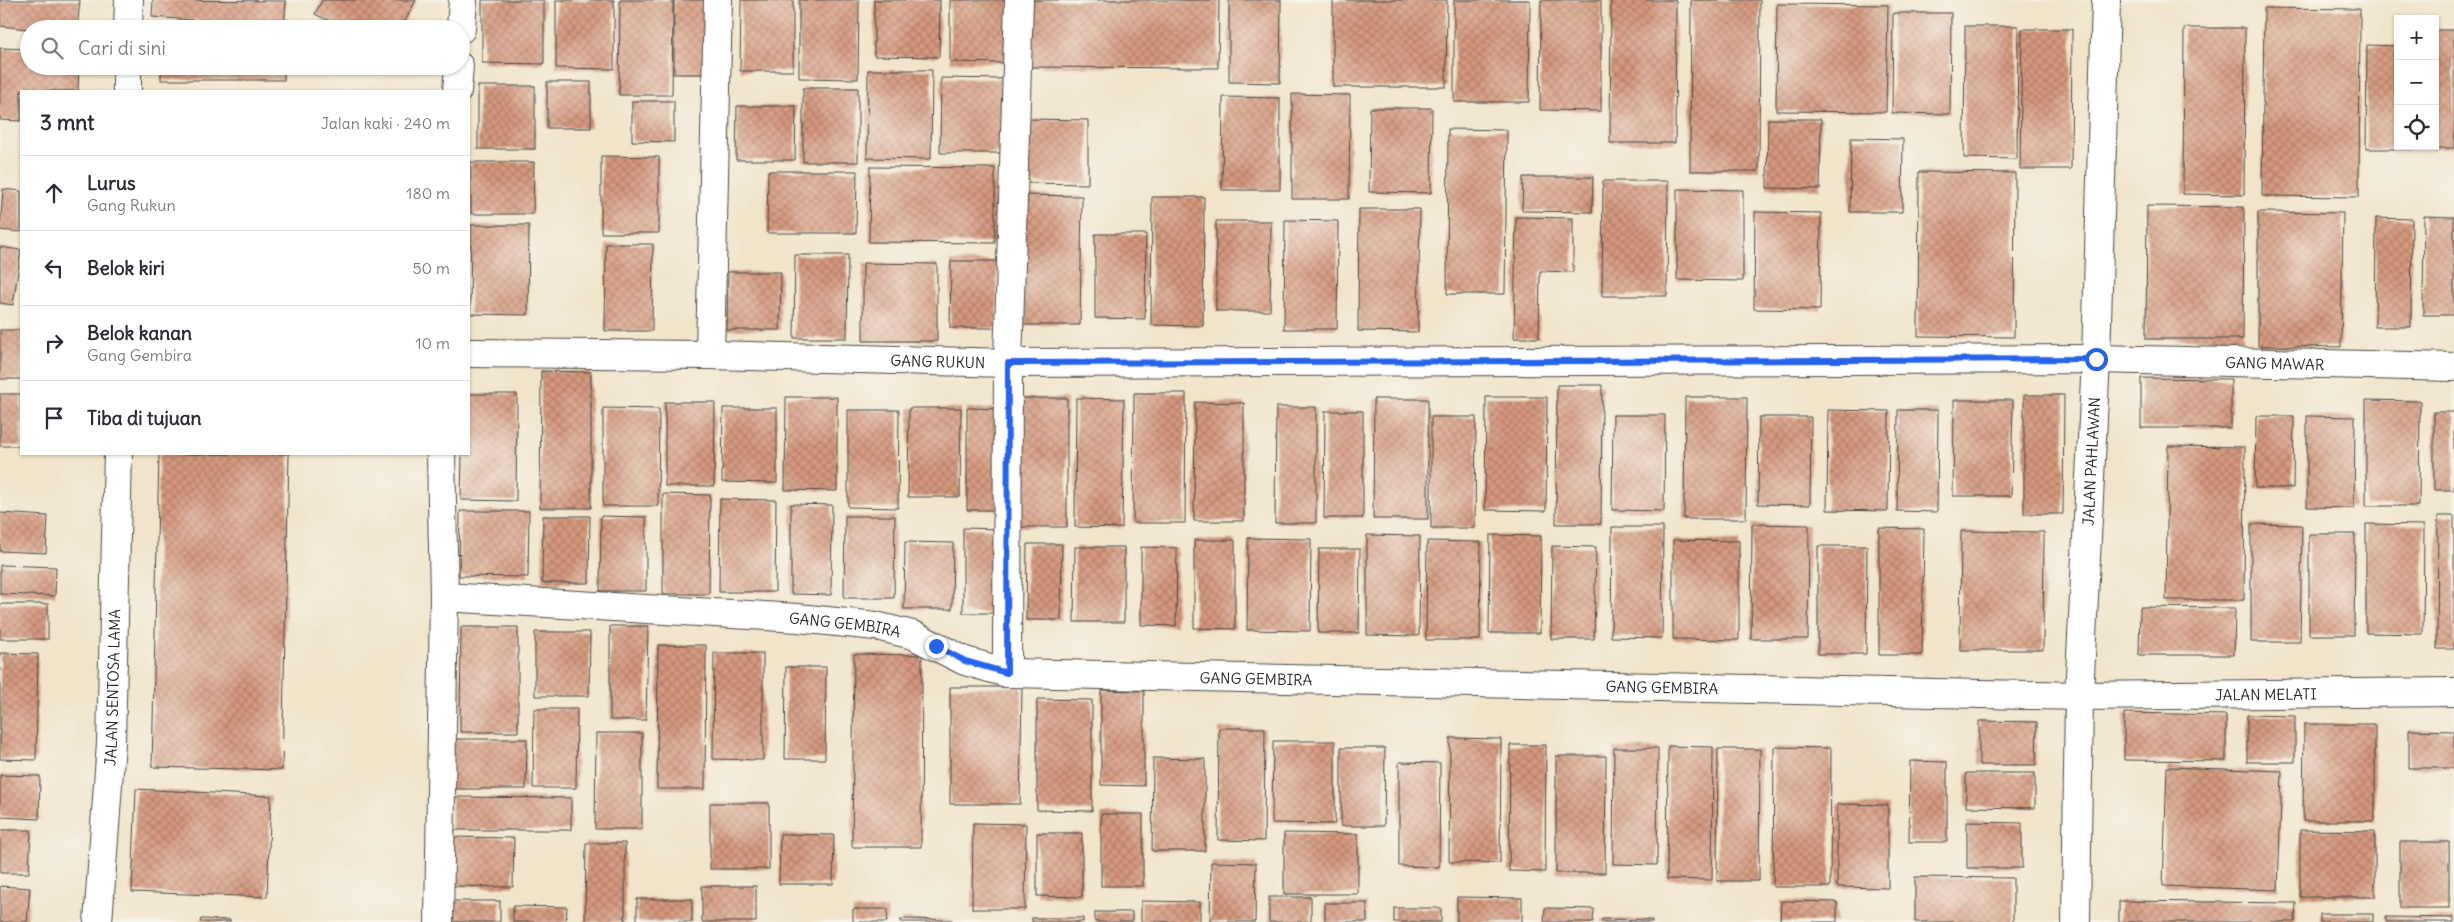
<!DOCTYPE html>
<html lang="id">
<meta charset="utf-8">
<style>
body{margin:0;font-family:Delius,sans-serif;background:#f2f2f3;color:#2b2b33}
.controls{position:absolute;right:15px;top:15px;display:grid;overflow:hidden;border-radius:0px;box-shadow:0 1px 4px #0004}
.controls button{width:45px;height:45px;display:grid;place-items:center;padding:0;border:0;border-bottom:1px solid #e1e1e2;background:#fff;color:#2b2b33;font:25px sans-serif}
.stop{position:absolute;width:15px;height:15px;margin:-11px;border:4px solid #2563eb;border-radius:50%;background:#fff}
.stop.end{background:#2563eb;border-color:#fff;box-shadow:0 1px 5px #0008}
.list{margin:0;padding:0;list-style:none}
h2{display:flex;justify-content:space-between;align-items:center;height:65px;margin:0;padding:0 20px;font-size:21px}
h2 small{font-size:16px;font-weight:400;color:#7c7c81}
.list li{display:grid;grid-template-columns:32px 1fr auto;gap:15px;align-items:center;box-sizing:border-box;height:75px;padding:0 20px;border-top:1px solid #e1e1e2}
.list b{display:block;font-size:19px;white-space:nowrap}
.list p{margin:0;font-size:16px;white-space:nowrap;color:#7c7c81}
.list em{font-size:16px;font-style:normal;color:#7c7c81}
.icon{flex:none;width:28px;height:28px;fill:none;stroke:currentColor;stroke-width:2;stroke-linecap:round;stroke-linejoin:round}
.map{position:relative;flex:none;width:2454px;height:922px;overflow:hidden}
.search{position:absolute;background:#fff;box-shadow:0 1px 4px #0004;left:20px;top:20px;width:450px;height:55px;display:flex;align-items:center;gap:12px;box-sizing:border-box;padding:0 18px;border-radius:28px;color:#7c7c81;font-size:19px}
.panel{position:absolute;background:#fff;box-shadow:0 1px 4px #0004;left:20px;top:90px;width:450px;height:365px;border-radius:0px}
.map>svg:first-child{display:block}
</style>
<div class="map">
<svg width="2454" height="922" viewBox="0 0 2454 922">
<defs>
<pattern id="building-cross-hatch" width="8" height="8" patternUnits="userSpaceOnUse" patternTransform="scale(1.25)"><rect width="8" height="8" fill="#d6997e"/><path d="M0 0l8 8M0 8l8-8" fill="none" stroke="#ae7d67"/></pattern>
</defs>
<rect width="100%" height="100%" fill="#f7f3e8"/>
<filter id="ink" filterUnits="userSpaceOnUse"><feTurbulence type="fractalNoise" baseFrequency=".02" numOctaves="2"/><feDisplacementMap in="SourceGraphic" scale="10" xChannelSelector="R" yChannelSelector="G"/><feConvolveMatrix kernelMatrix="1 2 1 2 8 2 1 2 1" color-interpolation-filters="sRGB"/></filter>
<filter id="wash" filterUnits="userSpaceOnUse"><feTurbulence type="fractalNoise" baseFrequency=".0096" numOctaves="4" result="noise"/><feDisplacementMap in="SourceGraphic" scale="20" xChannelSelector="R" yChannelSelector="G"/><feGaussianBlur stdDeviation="1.12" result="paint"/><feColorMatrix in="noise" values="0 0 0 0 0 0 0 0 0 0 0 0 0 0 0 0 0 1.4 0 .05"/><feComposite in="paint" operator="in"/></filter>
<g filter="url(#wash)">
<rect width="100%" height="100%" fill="#f1e4ca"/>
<g id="blocks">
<g fill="url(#building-cross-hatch)">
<path d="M 0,0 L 80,0 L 77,29 L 29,29 L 0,26 Z"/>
<path d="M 153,0 L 286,1 L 284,27 L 152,17 Z"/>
<path d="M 322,0 L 416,0 L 401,29 L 345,29 L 315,14 Z"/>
<path d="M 482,0 L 544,0 L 544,64 L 482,63 Z"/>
<path d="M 556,0 L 614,0 L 614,69 L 556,68 Z"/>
<path d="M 620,0 L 673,0 L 672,95 L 619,95 Z"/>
<rect x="674" y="0" width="40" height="74"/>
<path d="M 741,0 L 793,0 L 793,71 L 740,71 Z"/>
<path d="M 799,0 L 859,0 L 858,79 L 799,78 Z"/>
<path d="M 874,0 L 940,0 L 939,57 L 874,56 Z"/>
<path d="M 950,0 L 1010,0 L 1009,63 L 950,62 Z"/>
<path d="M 1029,0 L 1219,0 L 1218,68 L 1029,67 Z"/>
<path d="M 1229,0 L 1281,0 L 1280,83 L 1229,82 Z"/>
<path d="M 1333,0 L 1447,0 L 1446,87 L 1333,87 Z"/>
<path d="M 1454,0 L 1530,0 L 1529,102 L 1454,102 Z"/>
<path d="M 1541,0 L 1601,0 L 1601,111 L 1540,110 Z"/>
<path d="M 1611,0 L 1676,0 L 1675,143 L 1610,143 Z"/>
<path d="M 1691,0 L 1760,0 L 1759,171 L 1690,171 Z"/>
<path d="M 1777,4 L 1888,5 L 1886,112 L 1776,111 Z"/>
<path d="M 2264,8 L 2360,9 L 2359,197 L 2262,196 Z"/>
<path d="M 1893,13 L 1951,13 L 1950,114 L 1892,113 Z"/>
<path d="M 1965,26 L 2018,26 L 2017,159 L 1964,158 Z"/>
<path d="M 2184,28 L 2245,28 L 2244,195 L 2183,194 Z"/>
<path d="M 2022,29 L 2072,29 L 2071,169 L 2020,169 Z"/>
<path d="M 2435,30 L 2454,30 L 2454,148 L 2427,148 L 2435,146 Z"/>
<path d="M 2367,45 L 2398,46 L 2398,146 L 2415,146 L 2415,149 L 2366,149 Z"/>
<path d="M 0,48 L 29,49 L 29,66 L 79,66 L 78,91 L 21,91 L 21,121 L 0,120 Z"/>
<rect x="161" y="66" width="123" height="14"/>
<path d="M 868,70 L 932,70 L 931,159 L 867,158 Z"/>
<path d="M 941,78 L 1005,79 L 1004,153 L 940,153 Z"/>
<rect x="547" y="82" width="44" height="46"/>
<rect x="478" y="86" width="57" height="63"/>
<rect x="803" y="88" width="55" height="74"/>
<path d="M 1292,94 L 1350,95 L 1349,199 L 1292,199 Z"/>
<path d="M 1223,97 L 1280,98 L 1280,190 L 1222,190 Z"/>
<path d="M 632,101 L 674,101 L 674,142 L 632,141 Z"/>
<path d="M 737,106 L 796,106 L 795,160 L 736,160 Z"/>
<path d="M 1370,108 L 1432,108 L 1431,193 L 1369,192 Z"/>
<path d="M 1026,119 L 1088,120 L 1088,184 L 1026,183 Z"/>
<path d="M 1768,119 L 1821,119 L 1820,189 L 1767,188 Z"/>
<path d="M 1448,129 L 1507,130 L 1505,294 L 1447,294 Z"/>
<path d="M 1851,138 L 1903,139 L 1902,212 L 1850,212 Z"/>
<path d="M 601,156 L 659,157 L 659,233 L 601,233 Z"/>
<path d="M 471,162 L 534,162 L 533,214 L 471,214 Z"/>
<path d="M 870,167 L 995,168 L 995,243 L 869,242 Z"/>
<path d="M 768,171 L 857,171 L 856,233 L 767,233 Z"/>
<path d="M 1919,172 L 2015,173 L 2014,337 L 1918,336 Z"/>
<path d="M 1523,177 L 1593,177 L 1592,212 L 1522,211 Z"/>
<path d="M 1603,181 L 1668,181 L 1667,296 L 1602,296 Z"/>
<path d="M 3,189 L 21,191 L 21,232 L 0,230 Z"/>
<path d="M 1677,189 L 1743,190 L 1743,281 L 1677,280 Z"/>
<path d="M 1021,195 L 1082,196 L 1080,325 L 1020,325 Z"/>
<path d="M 1152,197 L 1204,197 L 1203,326 L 1151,325 Z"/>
<path d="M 2147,206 L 2244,207 L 2243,339 L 2146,339 Z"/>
<path d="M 1359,209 L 1420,209 L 1418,332 L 1358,331 Z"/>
<path d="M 1755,212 L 1821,213 L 1820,310 L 1754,309 Z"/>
<path d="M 2258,212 L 2343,213 L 2341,347 L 2258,346 Z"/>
<path d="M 2424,216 L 2454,217 L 2454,315 L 2423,315 Z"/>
<path d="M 1516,217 L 1573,218 L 1573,272 L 1540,271 L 1539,338 L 1514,338 Z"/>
<path d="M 2376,218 L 2412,219 L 2411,327 L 2375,327 Z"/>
<path d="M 1285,220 L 1338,221 L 1337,329 L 1284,329 Z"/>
<path d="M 1216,221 L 1271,221 L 1270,311 L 1216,311 Z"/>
<path d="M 471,225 L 529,225 L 528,315 L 470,314 Z"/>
<path d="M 1095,234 L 1146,234 L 1145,319 L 1095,318 Z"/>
<path d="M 606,244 L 653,244 L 652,331 L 605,331 Z"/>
<path d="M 0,247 L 21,250 L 13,305 L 0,303 Z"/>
<path d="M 795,255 L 848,255 L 847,338 L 794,338 Z"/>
<path d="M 951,261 L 997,261 L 997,328 L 950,328 Z"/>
<path d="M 863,263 L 937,264 L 937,341 L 863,341 Z"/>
<path d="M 728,272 L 781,272 L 780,330 L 727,330 Z"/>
<rect x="0" y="330" width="21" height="49"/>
<path d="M 541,371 L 591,372 L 591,508 L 540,508 Z"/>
<path d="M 2141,378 L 2231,379 L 2231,428 L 2141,428 Z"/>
<path d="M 1557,385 L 1602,385 L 1601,524 L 1556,524 Z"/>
<path d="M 1134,393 L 1186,393 L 1185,523 L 1133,523 Z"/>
<rect x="0" y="394" width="21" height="52"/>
<path d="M 469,394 L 517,394 L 516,501 L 461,500 L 462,454 L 469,454 Z"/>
<path d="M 2024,395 L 2064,395 L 2063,514 L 2024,514 Z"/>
<path d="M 786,397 L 837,397 L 837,491 L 785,490 Z"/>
<path d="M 1486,397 L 1547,397 L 1546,511 L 1485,510 Z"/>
<path d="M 1685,397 L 1747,397 L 1746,519 L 1684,519 Z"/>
<path d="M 1016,398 L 1067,398 L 1067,527 L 1014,527 Z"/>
<path d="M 1076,398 L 1124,399 L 1122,528 L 1075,527 Z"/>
<path d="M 1374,399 L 1428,399 L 1428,519 L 1373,519 Z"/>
<path d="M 1954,400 L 2013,400 L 2011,496 L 1953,496 Z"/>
<path d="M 2366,400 L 2420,401 L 2419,506 L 2366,506 Z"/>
<path d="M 665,402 L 715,402 L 714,486 L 665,486 Z"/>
<path d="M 1195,402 L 1244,403 L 1244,521 L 1194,521 Z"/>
<path d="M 1276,407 L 1316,407 L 1316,523 L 1275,523 Z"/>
<path d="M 603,408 L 659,409 L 658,506 L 603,506 Z"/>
<path d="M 723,408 L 777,408 L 777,483 L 722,482 Z"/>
<path d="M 909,408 L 961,408 L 960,497 L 908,497 Z"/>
<path d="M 967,408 L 1005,409 L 1003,510 L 967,510 Z"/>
<path d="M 848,410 L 899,410 L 898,508 L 848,507 Z"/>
<path d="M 1828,410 L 1889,411 L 1888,511 L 1827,510 Z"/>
<path d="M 1898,410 L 1938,410 L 1937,512 L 1897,511 Z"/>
<path d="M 1325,411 L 1363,411 L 1363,518 L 1324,518 Z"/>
<rect x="2434" y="412" width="20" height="78"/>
<path d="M 1613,415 L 1665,415 L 1664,511 L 1612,510 Z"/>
<path d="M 2256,416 L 2294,416 L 2293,488 L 2255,488 Z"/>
<path d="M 2307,416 L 2355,417 L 2354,508 L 2307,507 Z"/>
<path d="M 1431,417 L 1476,417 L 1475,528 L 1431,528 Z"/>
<path d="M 1759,417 L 1811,417 L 1810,505 L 1758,504 Z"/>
<path d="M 2168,446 L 2245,447 L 2244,600 L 2166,600 Z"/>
<path d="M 159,454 L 289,454 L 282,770 L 152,767 Z"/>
<path d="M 663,494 L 710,495 L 709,594 L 663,594 Z"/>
<path d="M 720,499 L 776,500 L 775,592 L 719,592 Z"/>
<path d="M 791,504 L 832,505 L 831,595 L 791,594 Z"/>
<path d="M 460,511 L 529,511 L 528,577 L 459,576 Z"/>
<path d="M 0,513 L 48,516 L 46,553 L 0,551 Z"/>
<path d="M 543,516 L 590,516 L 589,583 L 542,583 Z"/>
<path d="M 601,516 L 646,517 L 646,591 L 600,591 Z"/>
<path d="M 845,516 L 895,516 L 894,598 L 844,598 Z"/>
<path d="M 2438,516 L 2454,516 L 2454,649 L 2437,649 Z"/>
<path d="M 1752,524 L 1809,525 L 1808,639 L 1751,639 Z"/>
<path d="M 2251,524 L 2302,525 L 2300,642 L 2251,642 Z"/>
<path d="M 2366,524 L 2424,525 L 2423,634 L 2366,633 Z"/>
<path d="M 1612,527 L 1663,527 L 1662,638 L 1611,637 Z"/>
<path d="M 963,528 L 1001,529 L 1001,613 L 963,613 Z"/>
<path d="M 1879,528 L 1924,529 L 1922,655 L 1879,655 Z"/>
<path d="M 1961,531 L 2044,532 L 2043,650 L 1960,650 Z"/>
<path d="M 2309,534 L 2355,534 L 2354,635 L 2309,635 Z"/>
<path d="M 1367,535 L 1420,536 L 1419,636 L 1367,635 Z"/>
<path d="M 1490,535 L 1541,536 L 1540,633 L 1489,633 Z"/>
<path d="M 1248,538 L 1311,539 L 1310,631 L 1247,630 Z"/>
<path d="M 1194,540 L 1235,540 L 1235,629 L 1194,628 Z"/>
<path d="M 1673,540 L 1739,541 L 1739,640 L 1673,639 Z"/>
<path d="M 1427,541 L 1481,542 L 1480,640 L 1426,640 Z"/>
<path d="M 905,542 L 953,543 L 952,609 L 904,609 Z"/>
<path d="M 1027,544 L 1062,544 L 1061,620 L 1026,620 Z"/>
<path d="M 1552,546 L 1596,547 L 1594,639 L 1551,639 Z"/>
<path d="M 1818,546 L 1867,546 L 1866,654 L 1818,654 Z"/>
<path d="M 1075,547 L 1124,547 L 1124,622 L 1074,622 Z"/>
<path d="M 1141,547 L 1177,548 L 1176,626 L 1141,625 Z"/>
<path d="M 1319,549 L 1360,549 L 1359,633 L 1318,633 Z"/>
<path d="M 0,565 L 56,567 L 55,596 L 0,594 Z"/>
<rect x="0" y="604" width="48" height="35"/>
<path d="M 2140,607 L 2235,608 L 2234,655 L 2139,655 Z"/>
<path d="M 610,626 L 648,626 L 646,720 L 610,720 Z"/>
<path d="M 461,627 L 518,627 L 518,732 L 460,732 Z"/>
<path d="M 535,632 L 590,632 L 589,696 L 535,696 Z"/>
<path d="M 658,645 L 706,645 L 705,789 L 657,789 Z"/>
<path d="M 0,653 L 38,654 L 36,760 L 0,759 Z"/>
<path d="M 714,653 L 763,653 L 763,760 L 713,759 Z"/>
<path d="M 854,654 L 922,655 L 921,847 L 852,847 Z"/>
<path d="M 786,667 L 826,667 L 825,759 L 785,759 Z"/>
<path d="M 950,687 L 1022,687 L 1020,804 L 950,804 Z"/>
<path d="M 1101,690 L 1144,691 L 1144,786 L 1101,785 Z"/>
<path d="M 1037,699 L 1092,700 L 1092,811 L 1037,810 Z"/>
<path d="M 534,709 L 577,709 L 576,788 L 533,788 Z"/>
<path d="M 2124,713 L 2226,715 L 2226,761 L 2124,760 Z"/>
<path d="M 2247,715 L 2295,716 L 2295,762 L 2247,762 Z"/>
<path d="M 1979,721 L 2037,722 L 2036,765 L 1979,765 Z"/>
<path d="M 2304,724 L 2375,724 L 2375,821 L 2303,821 Z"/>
<path d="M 1219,728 L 1265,728 L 1264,841 L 1218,840 Z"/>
<path d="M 2409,730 L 2454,731 L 2454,768 L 2409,768 Z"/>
<path d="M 596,733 L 642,733 L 642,829 L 595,829 Z"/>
<path d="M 1450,738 L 1501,739 L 1500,863 L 1449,862 Z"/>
<path d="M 448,739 L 527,739 L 526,789 L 448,789 Z"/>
<path d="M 1273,741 L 1335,741 L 1335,824 L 1272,823 Z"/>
<path d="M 1510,745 L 1546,745 L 1545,872 L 1509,871 Z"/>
<path d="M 1668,746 L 1713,747 L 1712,880 L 1667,879 Z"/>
<path d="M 1774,747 L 1831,748 L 1830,887 L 1773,887 Z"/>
<path d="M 1341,748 L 1385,748 L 1384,826 L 1341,826 Z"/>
<path d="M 1614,748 L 1658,748 L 1657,865 L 1613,864 Z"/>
<path d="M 1718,749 L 1760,749 L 1759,881 L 1717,881 Z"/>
<path d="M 1556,756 L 1606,756 L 1605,873 L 1556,873 Z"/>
<path d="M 1153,758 L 1205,759 L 1205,851 L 1152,851 Z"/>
<path d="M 1910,761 L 1947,762 L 1947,842 L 1909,842 Z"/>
<path d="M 1399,762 L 1440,763 L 1439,867 L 1399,866 Z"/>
<path d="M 2167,767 L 2282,771 L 2278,890 L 2163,886 Z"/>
<path d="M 1966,773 L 2035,773 L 2035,808 L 1966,807 Z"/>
<path d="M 0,775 L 40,776 L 39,819 L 0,817 Z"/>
<path d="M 136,789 L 271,796 L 267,897 L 132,892 Z"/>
<path d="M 452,797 L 571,798 L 571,830 L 452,830 Z"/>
<rect x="710" y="803" width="59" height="66"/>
<path d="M 1837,804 L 1888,805 L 1888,888 L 1837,887 Z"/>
<rect x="1101" y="814" width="42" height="72"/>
<path d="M 1967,822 L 2022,823 L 2022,868 L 1967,868 Z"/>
<path d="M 973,823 L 1026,824 L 1025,909 L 972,909 Z"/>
<path d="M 0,830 L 31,830 L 29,873 L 0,873 Z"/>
<path d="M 2300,830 L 2375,831 L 2375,897 L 2300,897 Z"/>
<path d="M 1037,833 L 1082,833 L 1082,897 L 1037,896 Z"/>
<path d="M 1284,833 L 1358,834 L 1358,894 L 1284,894 Z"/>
<path d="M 780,834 L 834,835 L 833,884 L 779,884 Z"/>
<path d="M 448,837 L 514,838 L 513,887 L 447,886 Z"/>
<rect x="2400" y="842" width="49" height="66"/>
<path d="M 586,843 L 625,843 L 625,922 L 585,922 Z"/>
<path d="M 1211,862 L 1256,863 L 1255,922 L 1210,922 Z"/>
<path d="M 1915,877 L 2013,878 L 2013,922 L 1915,922 Z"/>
<path d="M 0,886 L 30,888 L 27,922 L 0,922 Z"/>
<rect x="702" y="886" width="54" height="36"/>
<rect x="1269" y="897" width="42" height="25"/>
<path d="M 1457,897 L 1522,898 L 1522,922 L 1457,922 Z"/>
<rect x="637" y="899" width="55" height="23"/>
<rect x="447" y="901" width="53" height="21"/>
<path d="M 1141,901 L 1200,902 L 1200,922 L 1141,922 Z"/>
<path d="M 1781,901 L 1837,902 L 1837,922 L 1780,922 Z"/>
<path d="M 2119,901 L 2296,903 L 2295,922 L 2119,922 Z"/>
<rect x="1325" y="903" width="42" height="19"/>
<path d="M 513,906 L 567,907 L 566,922 L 513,922 Z"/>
<rect x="1394" y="908" width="47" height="14"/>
<path d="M 1545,908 L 1594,909 L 1593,922 L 1544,922 Z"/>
<path d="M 853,909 L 888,909 L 887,922 L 853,922 Z"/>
<rect x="1095" y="912" width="37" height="10"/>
<rect x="2320" y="914" width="53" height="8"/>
<path d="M 2386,917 L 2454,918 L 2454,922 L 2386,922 Z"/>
<rect x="1032" y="918" width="51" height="4"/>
<path d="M 201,919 L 230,920 L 230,922 L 200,922 Z"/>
<path d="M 901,919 L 952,920 L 952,922 L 901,922 Z"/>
<path d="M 1602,919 L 1652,920 L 1652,922 L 1602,922 Z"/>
</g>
</g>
</g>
<g filter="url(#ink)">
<use href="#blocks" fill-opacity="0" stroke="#494743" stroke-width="1"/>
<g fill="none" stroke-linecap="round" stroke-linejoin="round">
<g stroke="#494743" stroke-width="30">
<g id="minor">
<path d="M 128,29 L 129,0"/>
<path d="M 461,29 L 463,0"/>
<path d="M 127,91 L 127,66"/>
<path d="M 457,91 L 459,66"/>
<path id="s1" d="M 469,353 L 710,355 L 1008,363 L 2096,359 L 2454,367"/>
<path d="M 710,355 L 718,0"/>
<path id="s2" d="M 444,597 L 798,618 L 876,626 L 913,635 L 965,661 L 1007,673 L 2079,696 L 2454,692"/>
<path d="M 1007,673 L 1008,363 L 1019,0"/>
<path id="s3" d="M 98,922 L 111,743 L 118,454"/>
<path d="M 439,922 L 444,597 L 441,454"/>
<path id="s4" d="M 2076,922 L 2079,696 L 2096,359 L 2106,0"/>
</g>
</g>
<use href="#minor" stroke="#fff" stroke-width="28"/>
</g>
</g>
<g fill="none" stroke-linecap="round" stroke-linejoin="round" filter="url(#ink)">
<path stroke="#2563eb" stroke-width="6" d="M 936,646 L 965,661 L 1007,673 L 1008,363 L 2096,359"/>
</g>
<g text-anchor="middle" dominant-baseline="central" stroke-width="4" stroke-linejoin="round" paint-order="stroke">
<g font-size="15" fill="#2b2b2b" stroke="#f7f3e8">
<text stroke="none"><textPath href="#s1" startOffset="469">GANG RUKUN</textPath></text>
<text stroke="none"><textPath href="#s1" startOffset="1806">GANG MAWAR</textPath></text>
<text stroke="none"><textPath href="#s4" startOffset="461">JALAN PAHLAWAN</textPath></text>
<text stroke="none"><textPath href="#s2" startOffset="402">GANG GEMBIRA</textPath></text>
<text stroke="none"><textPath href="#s2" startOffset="822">GANG GEMBIRA</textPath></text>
<text stroke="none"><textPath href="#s3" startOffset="235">JALAN SENTOSA LAMA</textPath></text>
<text stroke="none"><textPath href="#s2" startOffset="1228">GANG GEMBIRA</textPath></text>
<text stroke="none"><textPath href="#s2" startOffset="1832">JALAN MELATI</textPath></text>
</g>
</g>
</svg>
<div class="controls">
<button>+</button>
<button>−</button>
<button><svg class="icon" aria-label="locate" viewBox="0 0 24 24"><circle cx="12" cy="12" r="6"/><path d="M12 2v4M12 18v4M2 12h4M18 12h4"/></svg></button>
</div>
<div class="stop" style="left:2096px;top:359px"></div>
<div class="stop end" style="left:936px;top:646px"></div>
<div class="search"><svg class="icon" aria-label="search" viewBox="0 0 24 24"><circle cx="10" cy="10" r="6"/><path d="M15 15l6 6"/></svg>Cari di sini</div>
<section class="panel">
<h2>3 mnt<small>Jalan kaki · 240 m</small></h2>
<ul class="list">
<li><svg class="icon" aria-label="ahead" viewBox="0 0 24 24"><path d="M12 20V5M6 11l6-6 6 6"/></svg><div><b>Lurus</b><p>Gang Rukun</p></div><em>180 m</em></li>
<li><svg class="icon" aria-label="left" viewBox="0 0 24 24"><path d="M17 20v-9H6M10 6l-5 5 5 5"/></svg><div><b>Belok kiri</b></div><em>50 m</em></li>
<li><svg class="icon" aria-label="right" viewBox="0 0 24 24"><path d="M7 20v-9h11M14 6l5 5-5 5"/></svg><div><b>Belok kanan</b><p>Gang Gembira</p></div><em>10 m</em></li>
<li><svg class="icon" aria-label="arrive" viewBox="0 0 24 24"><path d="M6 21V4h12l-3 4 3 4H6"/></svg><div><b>Tiba di tujuan</b></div></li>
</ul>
</section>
</div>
